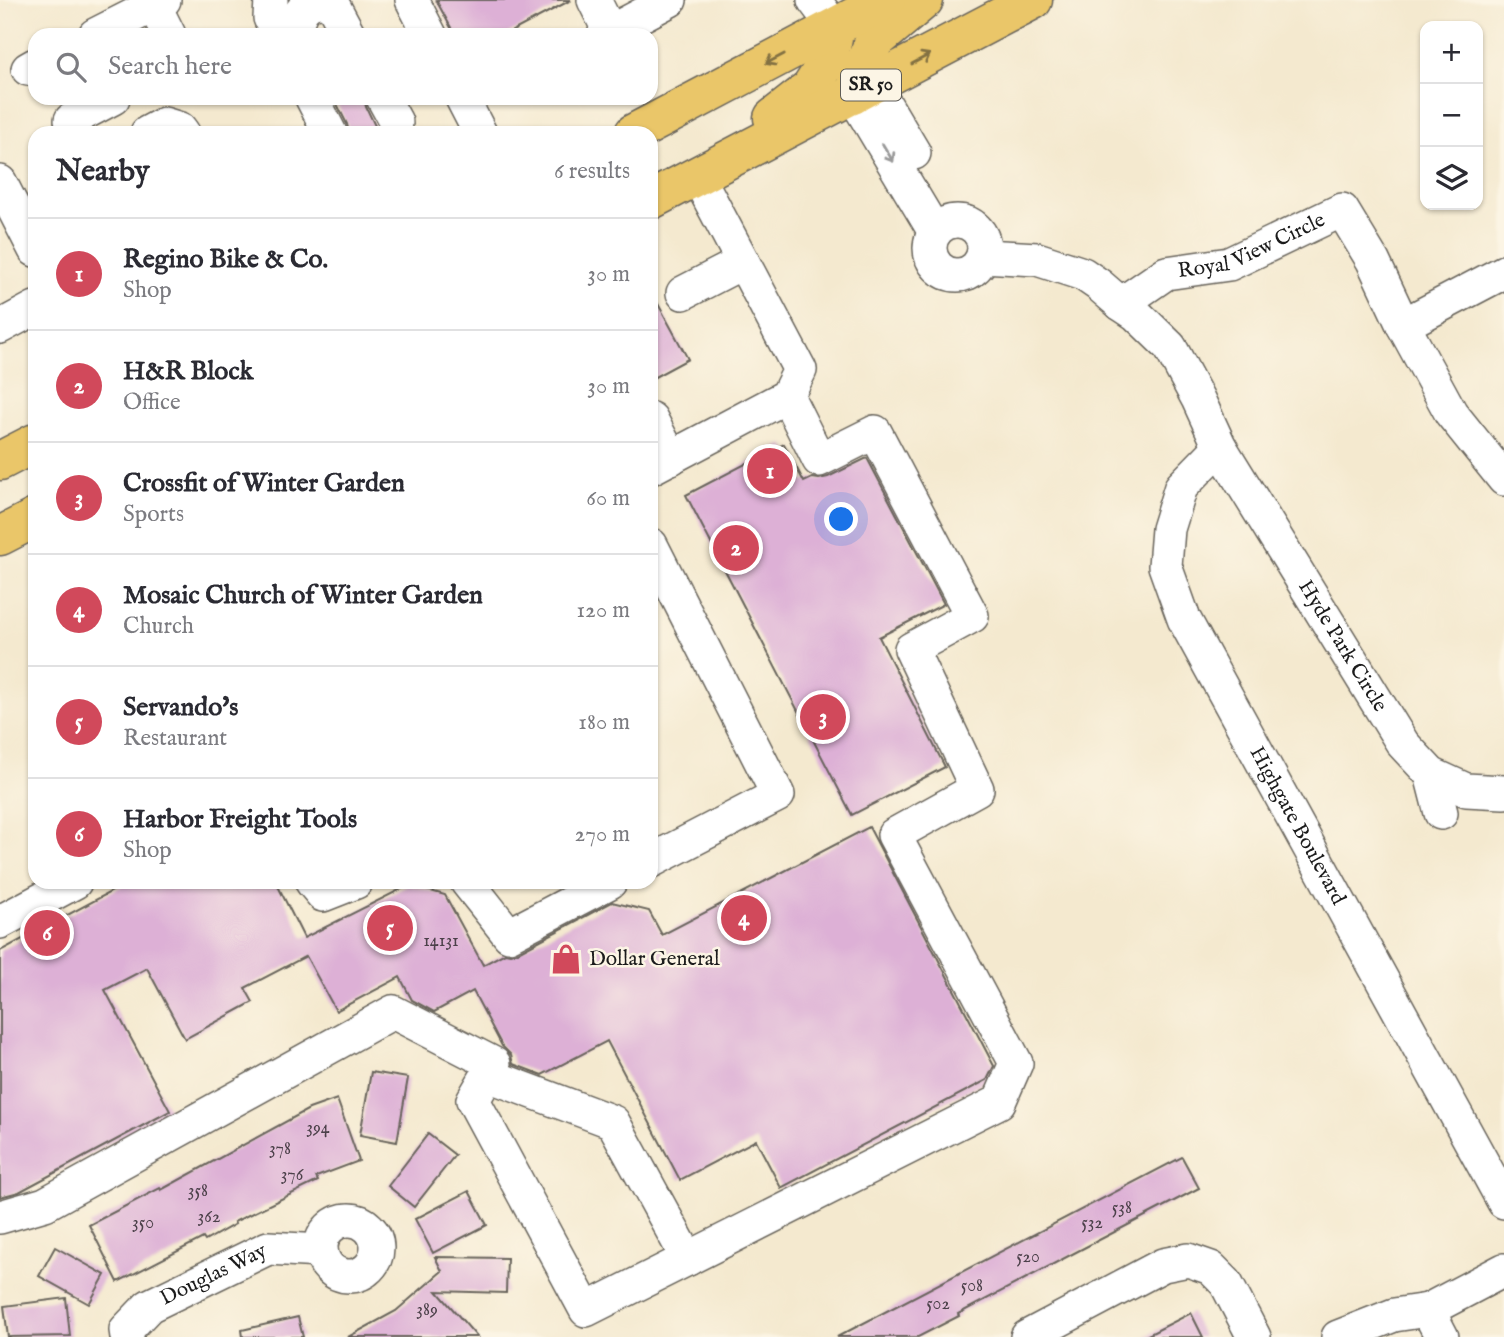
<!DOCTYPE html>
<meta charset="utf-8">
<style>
body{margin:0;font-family:"IM FELL English",serif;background:#f2f2f3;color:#2b2b33}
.controls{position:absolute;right:21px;top:21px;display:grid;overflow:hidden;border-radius:14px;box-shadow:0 2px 5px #0004}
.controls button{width:63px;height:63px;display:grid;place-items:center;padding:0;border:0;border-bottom:2px solid #e1e1e2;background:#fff;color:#2b2b33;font:35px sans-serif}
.you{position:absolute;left:842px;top:520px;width:24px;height:24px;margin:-18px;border:5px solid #fff;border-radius:50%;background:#1a73e8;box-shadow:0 0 0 10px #1a73e833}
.badge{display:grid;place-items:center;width:46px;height:46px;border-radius:50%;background:#d1495b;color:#fff;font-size:23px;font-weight:700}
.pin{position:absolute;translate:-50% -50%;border:4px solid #fff;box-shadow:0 2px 7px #0006}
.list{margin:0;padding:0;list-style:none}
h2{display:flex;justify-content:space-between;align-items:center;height:91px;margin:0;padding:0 28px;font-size:30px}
h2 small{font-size:23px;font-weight:400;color:#7c7c81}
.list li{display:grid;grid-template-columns:46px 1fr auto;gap:21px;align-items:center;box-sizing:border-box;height:112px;padding:0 28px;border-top:2px solid #e1e1e2}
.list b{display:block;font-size:26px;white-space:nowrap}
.list p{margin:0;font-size:23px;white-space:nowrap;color:#7c7c81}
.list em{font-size:23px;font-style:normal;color:#7c7c81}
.icon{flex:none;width:38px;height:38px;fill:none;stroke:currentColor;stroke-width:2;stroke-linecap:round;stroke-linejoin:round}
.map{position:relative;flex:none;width:1504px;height:1337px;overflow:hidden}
.search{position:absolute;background:#fff;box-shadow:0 2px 5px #0004;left:28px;top:28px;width:630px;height:77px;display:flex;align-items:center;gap:18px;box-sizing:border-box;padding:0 24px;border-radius:21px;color:#7c7c81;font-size:26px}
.panel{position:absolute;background:#fff;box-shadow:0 2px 5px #0004;left:28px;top:126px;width:630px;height:763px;border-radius:21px}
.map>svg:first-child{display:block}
</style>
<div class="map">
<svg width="1504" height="1337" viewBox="0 0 1504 1337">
<rect width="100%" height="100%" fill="#fcf5e5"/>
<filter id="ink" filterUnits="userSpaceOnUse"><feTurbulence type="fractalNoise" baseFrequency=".0143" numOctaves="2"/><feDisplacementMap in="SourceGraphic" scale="14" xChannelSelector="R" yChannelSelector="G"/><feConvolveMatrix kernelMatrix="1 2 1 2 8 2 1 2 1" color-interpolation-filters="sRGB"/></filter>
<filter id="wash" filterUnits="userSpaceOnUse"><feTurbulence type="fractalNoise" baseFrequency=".00686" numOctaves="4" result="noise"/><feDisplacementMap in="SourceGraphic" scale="28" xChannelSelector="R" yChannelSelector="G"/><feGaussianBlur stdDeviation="1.57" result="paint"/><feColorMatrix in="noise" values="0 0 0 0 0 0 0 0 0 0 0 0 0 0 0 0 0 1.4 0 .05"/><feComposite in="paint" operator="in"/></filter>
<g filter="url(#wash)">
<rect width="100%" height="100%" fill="#f4e9cf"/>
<g id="blocks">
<g fill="#ddb0d6">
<path d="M 436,0 L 571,0 L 505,35 L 455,35 Z"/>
<path d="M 334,98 L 364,98 L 366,107 L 376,128 L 367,133 L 349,133 L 347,124 Z"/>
<path d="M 651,291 L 688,359 L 651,379 Z"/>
<path d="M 784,444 L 804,482 L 812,478 L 819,479 L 828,477 L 867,458 L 944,604 L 879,637 L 945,767 L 852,815 L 686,495 Z"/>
<path d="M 869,827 L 994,1066 L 987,1080 L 781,1188 L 756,1140 L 680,1180 L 607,1041 L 542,1075 L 513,1064 L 511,1055 L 502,1046 L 473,991 L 434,1012 L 412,1000 L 400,977 L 336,1011 L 306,956 L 245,988 L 253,1002 L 185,1039 L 147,968 L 105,990 L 170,1111 L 19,1192 L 0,1197 L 0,951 L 129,882 L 276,882 L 304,938 L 409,885 L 445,895 L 483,965 L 505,953 L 510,954 L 518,952 L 612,902 L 649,911 L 662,935 Z"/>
<path d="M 371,1072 L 408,1078 L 397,1142 L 360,1135 Z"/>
<path d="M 337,1099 L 359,1161 L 316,1177 L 318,1181 L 234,1222 L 235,1224 L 205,1241 L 203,1238 L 118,1282 L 89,1225 L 160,1188 L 161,1190 L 309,1109 Z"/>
<path d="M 428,1134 L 455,1155 L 414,1207 L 388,1186 Z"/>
<path d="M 1182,1157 L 1199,1188 L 1078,1251 L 958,1314 L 959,1316 L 918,1337 L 837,1337 Z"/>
<path d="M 469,1191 L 487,1225 L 433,1253 L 415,1219 Z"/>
<path d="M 55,1247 L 105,1275 L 89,1304 L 39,1276 Z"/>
<path d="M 435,1257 L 507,1258 L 506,1293 L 437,1291 L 477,1337 L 348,1337 L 396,1311 L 442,1271 Z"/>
<path d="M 66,1298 L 70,1336 L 8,1337 L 4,1306 Z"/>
<path d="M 1191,1313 L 1203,1337 L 1144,1337 Z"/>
<path d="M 298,1317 L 303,1337 L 243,1337 L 242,1330 Z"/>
</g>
</g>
</g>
<g filter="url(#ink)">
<use href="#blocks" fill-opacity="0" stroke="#68645b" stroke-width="2"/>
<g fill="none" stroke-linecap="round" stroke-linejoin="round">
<g stroke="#68645b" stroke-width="36">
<g id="minor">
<path d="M 271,0 L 270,18 L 279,35"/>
<path d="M 412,0 L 430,35"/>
<path d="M 594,0 L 610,32"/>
<path d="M 814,0 L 835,28"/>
<path d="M 154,5 L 169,35"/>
<path d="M 95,35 L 164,0"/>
<path d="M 297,35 C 295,20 302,0 322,1 C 326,1 329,4 333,5 L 349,35"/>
<path d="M 604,35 L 670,0"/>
<path d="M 28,69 L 35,65"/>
<path d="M 873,84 L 914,153"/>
<path d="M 853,95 L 935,232"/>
<path d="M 312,98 L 330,133"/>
<path d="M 383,98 L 396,122 L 395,133"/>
<path d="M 462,98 L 480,133"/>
<path d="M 71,120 L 113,98"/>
<path d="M 147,133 L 164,124 L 180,129 L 183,133"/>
<path d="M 0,182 L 35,250"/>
<circle cx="957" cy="248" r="27"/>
<path id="s1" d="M 983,256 L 1037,259 L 1083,274 L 1099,285 L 1121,304 L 1136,314 L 1170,347 L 1198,399 L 1220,447 L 1403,744 L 1431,774 L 1466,790 L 1504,792"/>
<path d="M 683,293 L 743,262"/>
<path id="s2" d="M 1121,304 L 1166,273 L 1229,264 L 1342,210 L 1373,261 L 1403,325 L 1451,413 L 1504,479"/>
<path d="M 1403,325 L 1504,272"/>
<path d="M 0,327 L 35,308"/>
<path d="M 651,419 L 671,458"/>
<path id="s3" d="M 1220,447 L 1181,487 L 1168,529 L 1165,566 L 1184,619 L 1504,1202"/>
<path d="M 651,468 L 787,396 L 800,370 L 697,175"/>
<path d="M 651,545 L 778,795 L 651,861"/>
<path d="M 1431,774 L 1441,813"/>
<path d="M 312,882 L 323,895 L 356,882"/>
<path d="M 467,882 L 509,935 L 610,882"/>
<path d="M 0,922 L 75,882"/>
<path d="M 488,1075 L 613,1122 L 688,1259"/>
<path d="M 0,1217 L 45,1204 L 393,1012 L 494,1064 L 473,1100 L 586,1310 L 999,1102 L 1016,1063 L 894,835 L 977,789 L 911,649 L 972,616 L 875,432 L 819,460 L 787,396"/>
<circle cx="349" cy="1248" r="28"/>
<path d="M 1428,1310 L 1442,1337"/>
<path id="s4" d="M 127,1337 L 126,1330 L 149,1306 L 268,1248 L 321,1251"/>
<path d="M 1027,1337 L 1163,1265 L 1188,1260 L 1211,1268 L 1226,1283 L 1254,1337"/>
<path d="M 1338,1337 L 1394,1315 L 1428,1310 L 1504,1270"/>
</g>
</g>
<g stroke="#68645b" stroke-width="41">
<g id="highway">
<path d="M 853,95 L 866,60 L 874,42 L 924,0"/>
<path d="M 773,118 L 810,89 L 828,61 L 835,28"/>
<path d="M 634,133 L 886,0"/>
<path d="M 651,200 L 1033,0"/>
<path d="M 0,461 L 35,443"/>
<path d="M 0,536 L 35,518"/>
</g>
</g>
<use href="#minor" stroke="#fff" stroke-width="33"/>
<use href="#highway" stroke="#eac669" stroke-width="38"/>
</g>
<defs><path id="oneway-shaft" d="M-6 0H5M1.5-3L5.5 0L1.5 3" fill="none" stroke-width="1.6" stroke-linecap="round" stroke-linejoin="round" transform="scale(1.75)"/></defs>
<g stroke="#837142">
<use href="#oneway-shaft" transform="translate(775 59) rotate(152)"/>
<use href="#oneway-shaft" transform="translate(921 59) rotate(-28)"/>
</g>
<use stroke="#999" href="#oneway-shaft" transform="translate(888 153) rotate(59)"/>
</g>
<defs>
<g id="shop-bare" transform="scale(2.415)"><path d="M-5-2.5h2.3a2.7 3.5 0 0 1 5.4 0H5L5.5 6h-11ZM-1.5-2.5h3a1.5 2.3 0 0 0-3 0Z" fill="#d1495b" stroke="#fcf5e5" stroke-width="2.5" paint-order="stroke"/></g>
</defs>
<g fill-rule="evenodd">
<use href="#shop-bare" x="566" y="959"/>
</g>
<g text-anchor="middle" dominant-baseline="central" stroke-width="5" stroke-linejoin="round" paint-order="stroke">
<g font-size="18" fill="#4c414a">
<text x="441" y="941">14131</text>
<text x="318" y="1128">394</text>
<text x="280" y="1149">378</text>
<text x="292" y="1175">376</text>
<text x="198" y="1191">358</text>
<text x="1122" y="1208">538</text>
<text x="209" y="1217">362</text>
<text x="143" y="1223">350</text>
<text x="1092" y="1223">532</text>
<text x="1028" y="1257">520</text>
<text x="972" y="1286">508</text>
<text x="938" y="1304">502</text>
<text x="427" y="1310">389</text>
</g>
<rect fill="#fcf5e5" stroke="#5f5d58" stroke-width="2" x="841" y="69.5" width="60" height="31" rx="5"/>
<g font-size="19" font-weight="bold" fill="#1c1c1c">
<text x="871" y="85">SR 50</text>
</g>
<g font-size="21" fill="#1c1c1c" stroke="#fcf5e5">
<text stroke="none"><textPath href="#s2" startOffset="145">Royal View Circle</textPath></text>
<text stroke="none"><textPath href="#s1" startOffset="562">Hyde Park Circle</textPath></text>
<text stroke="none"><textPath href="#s3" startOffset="429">Highgate Boulevard</textPath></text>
<text stroke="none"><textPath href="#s4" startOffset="112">Douglas Way</textPath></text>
</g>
<g font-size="21" fill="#1c1c1c" stroke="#fcf5e5" text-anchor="start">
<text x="589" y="959">Dollar General</text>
</g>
</g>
</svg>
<div class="controls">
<button>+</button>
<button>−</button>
<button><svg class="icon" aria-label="layers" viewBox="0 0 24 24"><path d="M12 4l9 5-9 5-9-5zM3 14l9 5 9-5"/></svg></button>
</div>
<div class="you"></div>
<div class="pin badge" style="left:770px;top:471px">1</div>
<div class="pin badge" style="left:736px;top:548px">2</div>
<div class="pin badge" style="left:823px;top:717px">3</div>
<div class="pin badge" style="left:744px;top:918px">4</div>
<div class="pin badge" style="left:390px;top:928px">5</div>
<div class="pin badge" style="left:47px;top:933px">6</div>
<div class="search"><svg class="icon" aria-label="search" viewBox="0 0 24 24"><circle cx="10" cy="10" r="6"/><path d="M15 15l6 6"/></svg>Search here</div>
<section class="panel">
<h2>Nearby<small>6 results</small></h2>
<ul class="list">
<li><span class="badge">1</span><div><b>Regino Bike &amp; Co.</b><p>Shop</p></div><em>30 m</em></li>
<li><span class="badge">2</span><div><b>H&amp;R Block</b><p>Office</p></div><em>30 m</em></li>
<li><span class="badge">3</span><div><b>Crossfit of Winter Garden</b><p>Sports</p></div><em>60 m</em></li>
<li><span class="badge">4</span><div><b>Mosaic Church of Winter Garden</b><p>Church</p></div><em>120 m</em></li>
<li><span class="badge">5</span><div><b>Servando's</b><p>Restaurant</p></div><em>180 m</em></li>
<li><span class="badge">6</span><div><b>Harbor Freight Tools</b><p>Shop</p></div><em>270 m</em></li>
</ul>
</section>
</div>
